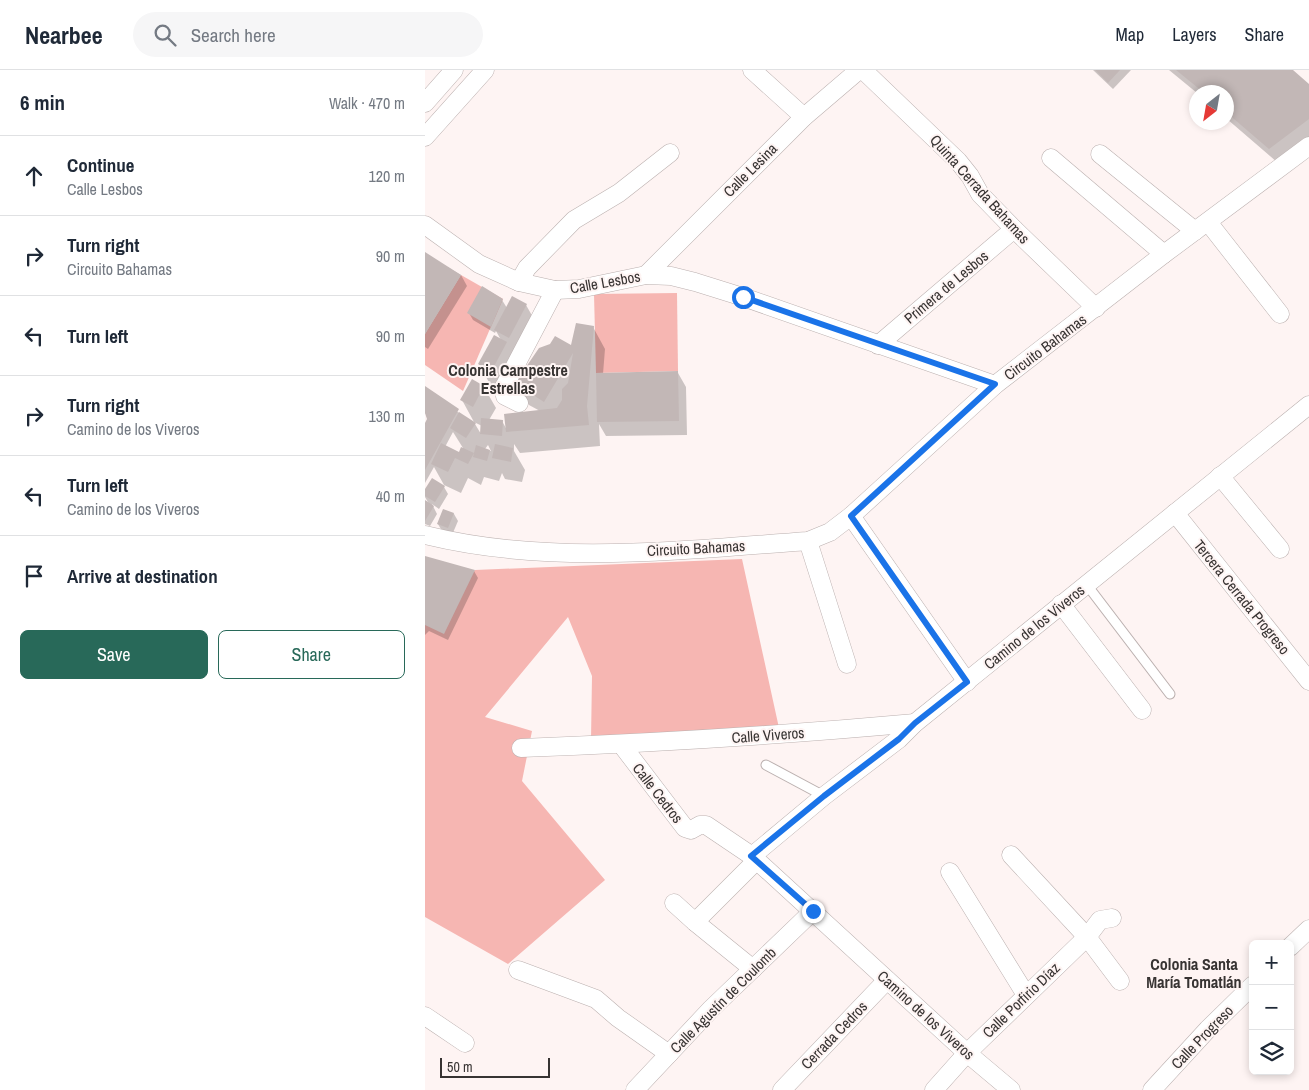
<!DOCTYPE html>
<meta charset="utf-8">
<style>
body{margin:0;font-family:"Archivo Narrow",sans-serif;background:#f6f6f7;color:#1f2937}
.controls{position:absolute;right:15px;bottom:15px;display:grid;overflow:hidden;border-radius:8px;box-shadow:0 2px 8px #0003}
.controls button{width:45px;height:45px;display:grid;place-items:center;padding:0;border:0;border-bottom:1px solid #e0e1e3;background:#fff;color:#1f2937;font:25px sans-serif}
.compass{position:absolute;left:764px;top:15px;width:45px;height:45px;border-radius:50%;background:#fff;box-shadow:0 2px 8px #0003;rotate:211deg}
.scale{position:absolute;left:15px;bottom:12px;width:110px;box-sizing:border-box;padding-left:5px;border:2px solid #373332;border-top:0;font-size:14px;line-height:18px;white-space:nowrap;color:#373332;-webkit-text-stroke:4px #fef4f3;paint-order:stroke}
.stop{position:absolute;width:15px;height:15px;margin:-11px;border:4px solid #1a73e8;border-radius:50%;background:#fff}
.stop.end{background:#1a73e8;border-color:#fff;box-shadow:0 1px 5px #0008}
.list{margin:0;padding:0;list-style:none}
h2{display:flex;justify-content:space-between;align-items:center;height:65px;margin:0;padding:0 20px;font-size:21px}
h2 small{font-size:16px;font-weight:400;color:#747a83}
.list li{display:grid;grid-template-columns:32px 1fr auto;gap:15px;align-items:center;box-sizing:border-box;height:80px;padding:0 20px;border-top:1px solid #e0e1e3}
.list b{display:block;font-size:19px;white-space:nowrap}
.list p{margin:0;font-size:16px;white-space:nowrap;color:#747a83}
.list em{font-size:16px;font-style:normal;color:#747a83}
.actions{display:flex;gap:10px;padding:15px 20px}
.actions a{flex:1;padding:11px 0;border:1px solid #286959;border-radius:8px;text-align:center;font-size:18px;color:#286959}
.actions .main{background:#286959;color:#fff}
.icon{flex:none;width:28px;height:28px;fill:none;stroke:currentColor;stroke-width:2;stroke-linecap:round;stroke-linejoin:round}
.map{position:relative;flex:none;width:884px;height:1020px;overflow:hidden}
header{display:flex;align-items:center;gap:30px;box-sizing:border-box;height:70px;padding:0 25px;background:#fff;border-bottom:1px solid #e0e1e3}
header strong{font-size:24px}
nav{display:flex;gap:28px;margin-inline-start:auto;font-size:18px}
.search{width:350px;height:45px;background:#f6f6f7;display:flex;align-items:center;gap:12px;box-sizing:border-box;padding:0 18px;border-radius:28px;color:#747a83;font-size:19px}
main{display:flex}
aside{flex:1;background:#fff}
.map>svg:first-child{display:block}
</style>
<header>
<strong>Nearbee</strong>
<div class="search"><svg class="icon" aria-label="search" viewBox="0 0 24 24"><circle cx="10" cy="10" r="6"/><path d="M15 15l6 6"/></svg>Search here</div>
<nav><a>Map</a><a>Layers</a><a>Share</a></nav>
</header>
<main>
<aside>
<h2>6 min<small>Walk · 470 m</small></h2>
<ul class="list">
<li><svg class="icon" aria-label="ahead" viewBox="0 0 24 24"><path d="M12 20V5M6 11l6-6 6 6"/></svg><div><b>Continue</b><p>Calle Lesbos</p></div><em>120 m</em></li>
<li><svg class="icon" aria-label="right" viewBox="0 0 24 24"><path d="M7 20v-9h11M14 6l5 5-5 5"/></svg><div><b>Turn right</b><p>Circuito Bahamas</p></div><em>90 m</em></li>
<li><svg class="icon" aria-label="left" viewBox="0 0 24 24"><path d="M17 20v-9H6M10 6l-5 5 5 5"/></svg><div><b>Turn left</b></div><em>90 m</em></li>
<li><svg class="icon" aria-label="right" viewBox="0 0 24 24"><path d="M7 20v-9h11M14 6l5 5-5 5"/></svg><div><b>Turn right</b><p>Camino de los Viveros</p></div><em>130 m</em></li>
<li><svg class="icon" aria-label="left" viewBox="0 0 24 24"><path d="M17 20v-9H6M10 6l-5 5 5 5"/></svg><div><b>Turn left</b><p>Camino de los Viveros</p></div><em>40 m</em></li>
<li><svg class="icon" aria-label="arrive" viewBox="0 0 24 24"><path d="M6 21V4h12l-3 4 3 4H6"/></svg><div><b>Arrive at destination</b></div></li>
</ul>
<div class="actions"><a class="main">Save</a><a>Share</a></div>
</aside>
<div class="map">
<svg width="884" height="1020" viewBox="0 0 884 1020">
<rect width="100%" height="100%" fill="#fef4f3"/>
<g fill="#f6b6b2">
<path d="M 36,205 L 78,229 L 38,321 L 0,295 L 0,264 Z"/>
<path d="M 252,223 L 253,301 L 171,303 L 169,224 Z"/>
<path d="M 317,489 L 354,658 L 166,670 L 167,606 L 143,547 L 60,647 L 107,661 L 97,711 L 180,810 L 83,894 L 0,847 L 0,555 L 50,500 Z"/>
</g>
<g fill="#0003" fill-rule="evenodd">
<path d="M 668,0 L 706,0 L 688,19 Z"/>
<path d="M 744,0 L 866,0 L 884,16 L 884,70 L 853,93 L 802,49 L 802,22 L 772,23 Z"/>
<path d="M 0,184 L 36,205 L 42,216 L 3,279 L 0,277 Z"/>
<path d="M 77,230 L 82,238 L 101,235 L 113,256 L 79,322 L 66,316 L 54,294 L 76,270 L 71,261 L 70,263 L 48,250 L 44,243 Z"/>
<path d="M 168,257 L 180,279 L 178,304 L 253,303 L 261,317 L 262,365 L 181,366 L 174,354 L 175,376 L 95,383 L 89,374 L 89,381 L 100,400 L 97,412 L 80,409 L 77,403 L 74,411 L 59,407 L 56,415 L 43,408 L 36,423 L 19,415 L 9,397 L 0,413 L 0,355 L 3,349 L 0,342 L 0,319 L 50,354 L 56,364 L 57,356 L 49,352 L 37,330 L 48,311 L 59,317 L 71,338 L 64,350 L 77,351 L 82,360 L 115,341 L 104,335 L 92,313 L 147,277 ZM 28,362 L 38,378 L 35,384 L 20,377 ZM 63,375 L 66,381 L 60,379 Z"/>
<path d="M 19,417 L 23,424 L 14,439 L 7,434 L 12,444 L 5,456 L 0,454 L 0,432 L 4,434 L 0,427 L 0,422 Z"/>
<path d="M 19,440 L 29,444 L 33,451 L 27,465 L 17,461 L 13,454 Z"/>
<path d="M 0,488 L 49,501 L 53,508 L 23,570 L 4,561 L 0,565 Z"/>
</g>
<g fill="#c2b7b6">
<path d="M 670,0 L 695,0 L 683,13 Z"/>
<path d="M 751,0 L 868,0 L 884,14 L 884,49 L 844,79 L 802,43 L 802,22 L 778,22 Z"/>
<path d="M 0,182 L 36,205 L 0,264 Z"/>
<path d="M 57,216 L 78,229 L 66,257 L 42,243 Z"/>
<path d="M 87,226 L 102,234 L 84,268 L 69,260 Z"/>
<path d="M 151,253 L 169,256 L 162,336 L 164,355 L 81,362 L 79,344 L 132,338 L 137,330 L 137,319 L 143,313 L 148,283 L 119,332 L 90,313 L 114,278 L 125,274 L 130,266 L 146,275 Z"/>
<path d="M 69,265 L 82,272 L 66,302 L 53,294 Z"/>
<path d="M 253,301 L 254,351 L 172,352 L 171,303 Z"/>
<path d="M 47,309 L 59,316 L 48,337 L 35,330 Z"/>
<path d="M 0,316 L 34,339 L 0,400 L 0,353 L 2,349 L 0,343 Z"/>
<path d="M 34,342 L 51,353 L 41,368 L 25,358 Z"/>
<path d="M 56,348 L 78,350 L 77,366 L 55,364 Z"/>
<path d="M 16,373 L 34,382 L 36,377 L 49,383 L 43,394 L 30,388 L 23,402 L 6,394 Z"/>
<path d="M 70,374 L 88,378 L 86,392 L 67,388 Z"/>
<path d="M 51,375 L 65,380 L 62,391 L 48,387 Z"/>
<path d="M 7,408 L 20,416 L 10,432 L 0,426 L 0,419 Z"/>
<path d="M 0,430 L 9,436 L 0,451 Z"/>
<path d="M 18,439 L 29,443 L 23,458 L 12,454 Z"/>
<path d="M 0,486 L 50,500 L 19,564 L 0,555 Z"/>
</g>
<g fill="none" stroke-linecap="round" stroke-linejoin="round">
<g stroke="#bbb0af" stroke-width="11">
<g id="service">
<path d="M 662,515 L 745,624"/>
<path d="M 341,695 L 399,726"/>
</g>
</g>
<g stroke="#bbb0af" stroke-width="19">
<g id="minor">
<path d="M 327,0 L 379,47"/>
<path d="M 438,0 L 533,91 L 545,106 L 555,124 L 589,159 L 671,238"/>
<path d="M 0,33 L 29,0"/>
<path d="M 0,67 L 60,0"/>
<path d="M 675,84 L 770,161"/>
<path d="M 626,88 L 739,184"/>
<path d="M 783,152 L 855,244"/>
<path d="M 0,155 L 54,194 L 94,212 L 130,220 L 154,219 L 221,205 L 246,206 L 270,212 L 318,227 L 570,315"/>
<path d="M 221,205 L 379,47 L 434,0"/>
<path d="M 94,212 L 102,198 L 149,150 L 194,123 L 245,83"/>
<path d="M 453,275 L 589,159"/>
<path d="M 94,333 L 80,326 L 79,317 L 130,220"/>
<path d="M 795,406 L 855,479"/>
<path d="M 750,443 L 884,611"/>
<path d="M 426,446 L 542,612"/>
<path d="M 0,465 C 125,496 257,480 383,471 L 405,462 L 426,446 L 570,315 L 739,184 L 884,76"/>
<path d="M 383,471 L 422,594"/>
<path d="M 636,534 L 717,640"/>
<path d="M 196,674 L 260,758 L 266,760 L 275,755 L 281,755 L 327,786 L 542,983 L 586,1020"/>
<path d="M 96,678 C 228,673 359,665 490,653"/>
<path d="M 586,785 L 662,867 L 695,911"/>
<path d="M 327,786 L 399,726 L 474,669 L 490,653 L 884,335"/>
<path d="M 525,802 L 601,925"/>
<path d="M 249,833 L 270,852 L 328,899"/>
<path d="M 270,852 L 331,791"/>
<path d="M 865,877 L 884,859"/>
<path d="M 93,900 L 171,929 L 193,948 L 244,984"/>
<path d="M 0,946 L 40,973"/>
<path d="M 210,1020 L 286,939 L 388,841"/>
<path d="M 357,1020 L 462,910"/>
<path d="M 509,1020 L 542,983 L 662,867 L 675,850 L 687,848"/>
<path d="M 727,1020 L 783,959 L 828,915"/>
</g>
</g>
<use href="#service" stroke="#fff" stroke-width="9"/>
<use href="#minor" stroke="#fff" stroke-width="18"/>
</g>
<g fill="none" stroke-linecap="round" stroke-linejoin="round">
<path stroke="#1a73e8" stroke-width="6" d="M 318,227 L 570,314 L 426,446 L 542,612 L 490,653 L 474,669 L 399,726 L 326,786 L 388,841"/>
</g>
<g text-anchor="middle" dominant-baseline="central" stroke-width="4" stroke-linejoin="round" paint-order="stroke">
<g font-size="15" fill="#373332" stroke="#fef4f3">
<text transform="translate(325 100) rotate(-45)">Calle Lesina</text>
<text transform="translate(555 119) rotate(48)">Quinta Cerrada Bahamas</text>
<text transform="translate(180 212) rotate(-10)">Calle Lesbos</text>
<text transform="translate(521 217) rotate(-40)">Primera de Lesbos</text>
<text transform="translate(620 277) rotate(-37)">Circuito Bahamas</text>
<text transform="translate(271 478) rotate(-3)">Circuito Bahamas</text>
<text transform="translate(817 527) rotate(51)">Tercera Cerrada Progreso</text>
<text transform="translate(609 557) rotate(-39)">Camino de los Viveros</text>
<text transform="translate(343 665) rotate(-4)">Calle Viveros</text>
<text transform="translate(233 723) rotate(52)">Calle Cedros</text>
<text transform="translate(298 930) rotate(-45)">Calle Agustín de Coulomb</text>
<text transform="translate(596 930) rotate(-44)">Calle Porfirio Díaz</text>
<text transform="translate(501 945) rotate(42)">Camino de los Viveros</text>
<text transform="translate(409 965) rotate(-46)">Cerrada Cedros</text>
<text transform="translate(777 967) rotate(-46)">Calle Progreso</text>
</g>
<g font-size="16" font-weight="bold" fill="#373332" stroke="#fef4f3">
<text x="83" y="300">Colonia Campestre<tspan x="83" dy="18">Estrellas</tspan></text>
<text x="769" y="894">Colonia Santa<tspan x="769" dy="18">María Tomatlán</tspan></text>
</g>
</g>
</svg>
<div class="controls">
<button>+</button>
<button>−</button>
<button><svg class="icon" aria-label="layers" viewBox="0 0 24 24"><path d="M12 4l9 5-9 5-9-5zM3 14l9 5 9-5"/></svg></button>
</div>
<svg class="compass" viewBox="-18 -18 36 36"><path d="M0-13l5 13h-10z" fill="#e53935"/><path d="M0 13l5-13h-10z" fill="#747a83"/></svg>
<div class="scale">50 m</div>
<div class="stop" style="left:318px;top:227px"></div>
<div class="stop end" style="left:388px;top:841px"></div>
</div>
</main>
